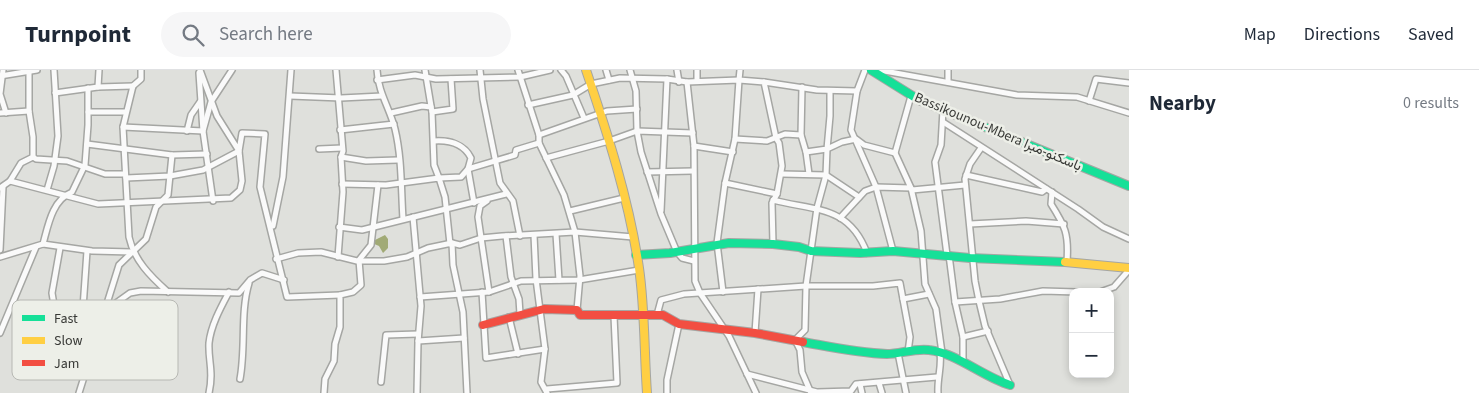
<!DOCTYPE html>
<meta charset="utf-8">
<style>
body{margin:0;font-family:"Source Sans 3",Vazirmatn,sans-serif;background:#f6f6f7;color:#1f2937}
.controls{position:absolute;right:15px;bottom:15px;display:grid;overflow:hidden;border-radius:10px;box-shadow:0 2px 8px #0003}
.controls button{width:45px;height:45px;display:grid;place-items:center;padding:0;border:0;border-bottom:1px solid #e0e1e3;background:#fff;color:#1f2937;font:25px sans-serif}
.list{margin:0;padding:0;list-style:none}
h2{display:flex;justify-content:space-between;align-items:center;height:65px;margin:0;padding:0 20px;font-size:21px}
h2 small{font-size:16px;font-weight:400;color:#747a83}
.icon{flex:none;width:28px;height:28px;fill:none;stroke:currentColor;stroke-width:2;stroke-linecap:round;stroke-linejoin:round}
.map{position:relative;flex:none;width:1129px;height:323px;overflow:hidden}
header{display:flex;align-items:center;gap:30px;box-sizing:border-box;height:70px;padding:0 25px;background:#fff;border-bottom:1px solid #e0e1e3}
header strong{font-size:24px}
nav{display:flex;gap:28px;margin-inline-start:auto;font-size:18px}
.search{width:350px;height:45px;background:#f6f6f7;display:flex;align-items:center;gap:12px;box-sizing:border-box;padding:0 18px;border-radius:28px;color:#747a83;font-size:19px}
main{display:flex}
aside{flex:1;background:#fff}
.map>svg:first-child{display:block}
</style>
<header>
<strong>Turnpoint</strong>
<div class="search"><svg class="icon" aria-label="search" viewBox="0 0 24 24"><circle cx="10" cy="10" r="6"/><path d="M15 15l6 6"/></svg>Search here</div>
<nav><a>Map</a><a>Directions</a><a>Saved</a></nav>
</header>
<main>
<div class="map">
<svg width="1129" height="323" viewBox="0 0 1129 323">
<rect width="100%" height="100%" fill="#dfe0dc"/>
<path fill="#a1aa76" d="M 385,165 L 388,169 L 388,178 L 383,183 L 379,176 L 372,173 L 373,171 Z"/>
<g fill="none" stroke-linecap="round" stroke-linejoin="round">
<g stroke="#a5a6a3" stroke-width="8">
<g id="street">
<path d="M 3,0 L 0,24 L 6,43"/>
<path d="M 141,0 L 141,9 L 133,16 L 123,57 L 129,167 C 134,190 150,206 168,222"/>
<path d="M 200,0 L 217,46 L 239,81 L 242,63 L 265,64 L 260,117 L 287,227 L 340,225"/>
<path d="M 336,0 L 343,81 L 341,87 L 343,122 L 338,187"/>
<path d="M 377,0 C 378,22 390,39 395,59 C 402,88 401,119 403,149"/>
<path d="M 425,0 L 432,42 L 434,95 L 439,108 L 461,107 L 468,99 L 515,85 L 516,80 L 539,73"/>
<path d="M 480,0 L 483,29 L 500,113 L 513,131 L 520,166"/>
<path d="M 518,0 L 539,65 L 539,73 L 564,125 L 575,162 L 580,206 L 577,240"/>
<path d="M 561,0 L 566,6 L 584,48"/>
<path d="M 606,0 L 609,10"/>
<path d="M 630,0 L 636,21 L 637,61 L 641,82 L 661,144 L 677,182 L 682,188 L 694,191"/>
<path d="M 677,0 L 679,12"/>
<path d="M 740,0 L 739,10 L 764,12 L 776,68 L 779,73 L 782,96 L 777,124 L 772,133 L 773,174"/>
<path d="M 865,0 L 857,21 L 851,60 L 876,117 L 893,181"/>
<path d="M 879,0 L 1017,25 L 1077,27 L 1129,43"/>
<path d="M 199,3 L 203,61 L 213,131"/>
<path d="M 0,6 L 37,0"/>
<path d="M 377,10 L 415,5 L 436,9 L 520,7 L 550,0"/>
<path d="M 697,10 L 697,0"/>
<path d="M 687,12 L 694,76 L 695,211 L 700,223 L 729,266 L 756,323"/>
<path d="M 764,12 L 817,20 L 857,21"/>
<path d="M 948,12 L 948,0"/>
<path d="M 98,17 L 99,0"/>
<path d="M 802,17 L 801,65 L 806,82 L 809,104"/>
<path d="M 55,23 L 98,17 L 133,16"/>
<path d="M 290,26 L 341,28 L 382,26"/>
<path d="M 1089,31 L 1096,9 L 1129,13"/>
<path d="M 528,35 L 573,25 L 591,14 L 620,8 L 667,9 L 687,12 L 739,10 L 735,69 L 725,113 L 717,173 L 723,222"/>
<path d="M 943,40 L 941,75 L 935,92 L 947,185"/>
<path d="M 88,42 L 125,42"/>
<path d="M 432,42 L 453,39 L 451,9"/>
<path d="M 0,43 L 29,41"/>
<path d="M 391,43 L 422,36 L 431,37"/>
<path d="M 943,52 L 1078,139 L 1103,157 L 1129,169"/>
<path d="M 123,57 L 203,61 L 211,32 L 232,0"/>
<path d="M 340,60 L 394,54"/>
<path d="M 187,61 L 191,45 L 200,32"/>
<path d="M 539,65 L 607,41 L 637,39"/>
<path d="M 735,69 L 767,71 L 785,64 L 801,65"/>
<path d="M 434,71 C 449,70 464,74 471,88 L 468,99 L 474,133"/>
<path d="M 87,74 L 172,85 L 207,84"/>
<path d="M 694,76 L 733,82"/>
<path d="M 981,78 L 970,94 L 965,109 L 975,211 L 979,231 L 985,256 L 1010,315"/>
<path d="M 319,79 L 342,78"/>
<path d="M 806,82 L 827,79 L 830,46 L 830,21"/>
<path d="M 33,87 L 36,89 L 67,91 L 105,104 L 125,104"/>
<path d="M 341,87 L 366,91 L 398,90"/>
<path d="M 546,88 L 609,71 L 637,61 L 693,63"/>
<path d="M 647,102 L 693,101"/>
<path d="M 782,104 L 826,105 L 859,127"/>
<path d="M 966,105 L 1042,122 L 1046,119"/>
<path d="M 10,111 L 98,134 L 231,128 L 240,120 L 242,111 L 239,81 L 203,100 L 170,106 L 126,108"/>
<path d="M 725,113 L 777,124"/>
<path d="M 342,114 L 386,115 L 439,108 L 445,127 L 450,174"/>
<path d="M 0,118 L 10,111 L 21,93 L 33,87 L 33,67 L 29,41 L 29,0"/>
<path d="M 911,118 L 921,161 L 925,214 L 936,239 L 942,283"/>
<path d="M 47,120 L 54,96 L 58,66 L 54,0"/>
<path d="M 912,120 L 965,115"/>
<path d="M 1052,122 L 1051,134 C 1065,156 1069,164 1067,191"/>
<path d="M 773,130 C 815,141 849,135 867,183"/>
<path d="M 487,131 L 480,136 L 478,147 L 489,222"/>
<path d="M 570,141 L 624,128"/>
<path d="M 661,141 L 667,9"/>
<path d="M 413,147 L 421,236 L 418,272 L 417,323"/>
<path d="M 840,148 L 865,121 L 876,117 L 911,118 L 895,83"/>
<path d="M 970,154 L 1026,151 L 1064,154"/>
<path d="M 273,156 L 283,107 L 291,0"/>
<path d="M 339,157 L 362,160 L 506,124"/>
<path d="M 556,164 L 559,210"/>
<path d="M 534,165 L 536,209 L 545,279 L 541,312 L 547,323"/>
<path d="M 506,166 L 511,207 L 519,229 L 520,244"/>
<path d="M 452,173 L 453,195 L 463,242 L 467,323"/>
<path d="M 43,174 L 92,181 L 132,182"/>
<path d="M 60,178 L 52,223 L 54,235 L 62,240 L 83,238 L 103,248"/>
<path d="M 0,180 L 3,117"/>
<path d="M 949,185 L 955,232 L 963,267 L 988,261"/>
<path d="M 0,187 L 43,174 C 48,156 52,130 72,122 L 85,95 L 88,55 L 88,18"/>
<path d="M 276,189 L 298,183 L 321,182 L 357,191 L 384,191 L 407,187 L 428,178 L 452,173 L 460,175 L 481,168 L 502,166 L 575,162 L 633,167"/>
<path d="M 482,222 L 486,288 L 545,279"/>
<path d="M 1100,222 L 1114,217 L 1129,200"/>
<path d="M 420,227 L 489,222 L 521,211 L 579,210 L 639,200"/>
<path d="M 903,229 L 929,224"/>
<path d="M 955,232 L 1000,229 L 1043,221 L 1077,222"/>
<path d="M 83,238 L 87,181"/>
<path d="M 657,245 L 661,230 L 684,224 L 806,216 L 873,216 L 900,213 L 910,267 L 908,282"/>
<path d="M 105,246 L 116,233 L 130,223 L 141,221 L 239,223 L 250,210 L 262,203 L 284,210"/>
<path d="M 509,247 L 518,284"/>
<path d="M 0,263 L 36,177"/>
<path d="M 755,263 L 758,219"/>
<path d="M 963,267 L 963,292"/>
<path d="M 418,271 L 464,268"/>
<path d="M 898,283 L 906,323"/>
<path d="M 747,304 L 817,322 L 851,321 L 856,314 L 937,307"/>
<path d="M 240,309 C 246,277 240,243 249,213"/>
<path d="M 381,312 L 386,265 L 418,264"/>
<path d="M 879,313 L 882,323"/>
<path d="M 860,314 L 862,323"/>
<path d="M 547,319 L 617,313 L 614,246"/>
<path d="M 79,323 L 119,195 L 146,169 L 156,137 L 168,125 L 172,85"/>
<path d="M 209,323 C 214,301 208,291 209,273 C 211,255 221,237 229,222"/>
<path d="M 324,323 L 325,309 L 334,291 L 335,274 L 340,257 L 340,225 L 353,222 L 361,215 L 359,190 L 371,175 L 378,115"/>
<path d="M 667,323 L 667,310 L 679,254"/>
<path d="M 811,323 L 802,302 L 800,280 L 795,270 L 805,260 L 806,216 L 817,138 L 826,105 L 827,79 L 842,72 L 856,69 L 864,75 L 895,83 L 911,26"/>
<path d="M 938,323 C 937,309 942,297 940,283"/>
</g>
</g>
<g stroke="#a5a6a3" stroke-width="10">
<g id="fast">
<path d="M 871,0 L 919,30 L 1129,116"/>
<path d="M 636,185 L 670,183 L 729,173 L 773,174 L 799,177 L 811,181 L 860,183 L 893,181 L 970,188 L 1065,192"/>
<path d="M 803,272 C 831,277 858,283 887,284 C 900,284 915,278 929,280 C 957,283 983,307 1010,315"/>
</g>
</g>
<g stroke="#a5a6a3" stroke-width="10">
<g id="slow">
<path d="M 586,0 C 608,65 629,130 639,198 C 645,239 644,281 647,323"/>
<path d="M 1065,192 L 1129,198"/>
</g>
</g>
<g stroke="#a5a6a3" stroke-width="10">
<path id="jam" d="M 483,255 L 544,239 L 577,240 L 580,245 L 663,245 L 679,254 L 755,263 L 803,272"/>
</g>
<use href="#street" stroke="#fafafa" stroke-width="5"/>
<use href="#fast" stroke="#16e098" stroke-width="8"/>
<use href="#slow" stroke="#ffcf43" stroke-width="8"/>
<use href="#jam" stroke="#f24e42" stroke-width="8"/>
</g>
<g text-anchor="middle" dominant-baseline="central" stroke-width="5" stroke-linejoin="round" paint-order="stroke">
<g font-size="14" fill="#383936" stroke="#edefe8">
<text transform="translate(998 62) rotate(23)">Bassikounou-Mbera باسكنو-مبرا</text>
</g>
</g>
<rect x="12" y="230" width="166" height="80" rx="8" fill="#edefe8" stroke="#b7b8b3" stroke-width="1"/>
<rect x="22" y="245" width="23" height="6" fill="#16e098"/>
<rect x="22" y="267" width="23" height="7" fill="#ffcf43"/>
<rect x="22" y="290" width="23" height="6" fill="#f24e42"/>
<g font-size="14" fill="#383936">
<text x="54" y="253">Fast</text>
<text x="54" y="275">Slow</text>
<text x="54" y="298">Jam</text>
</g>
</svg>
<div class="controls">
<button>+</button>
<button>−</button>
</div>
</div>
<aside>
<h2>Nearby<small>0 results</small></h2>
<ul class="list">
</ul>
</aside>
</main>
